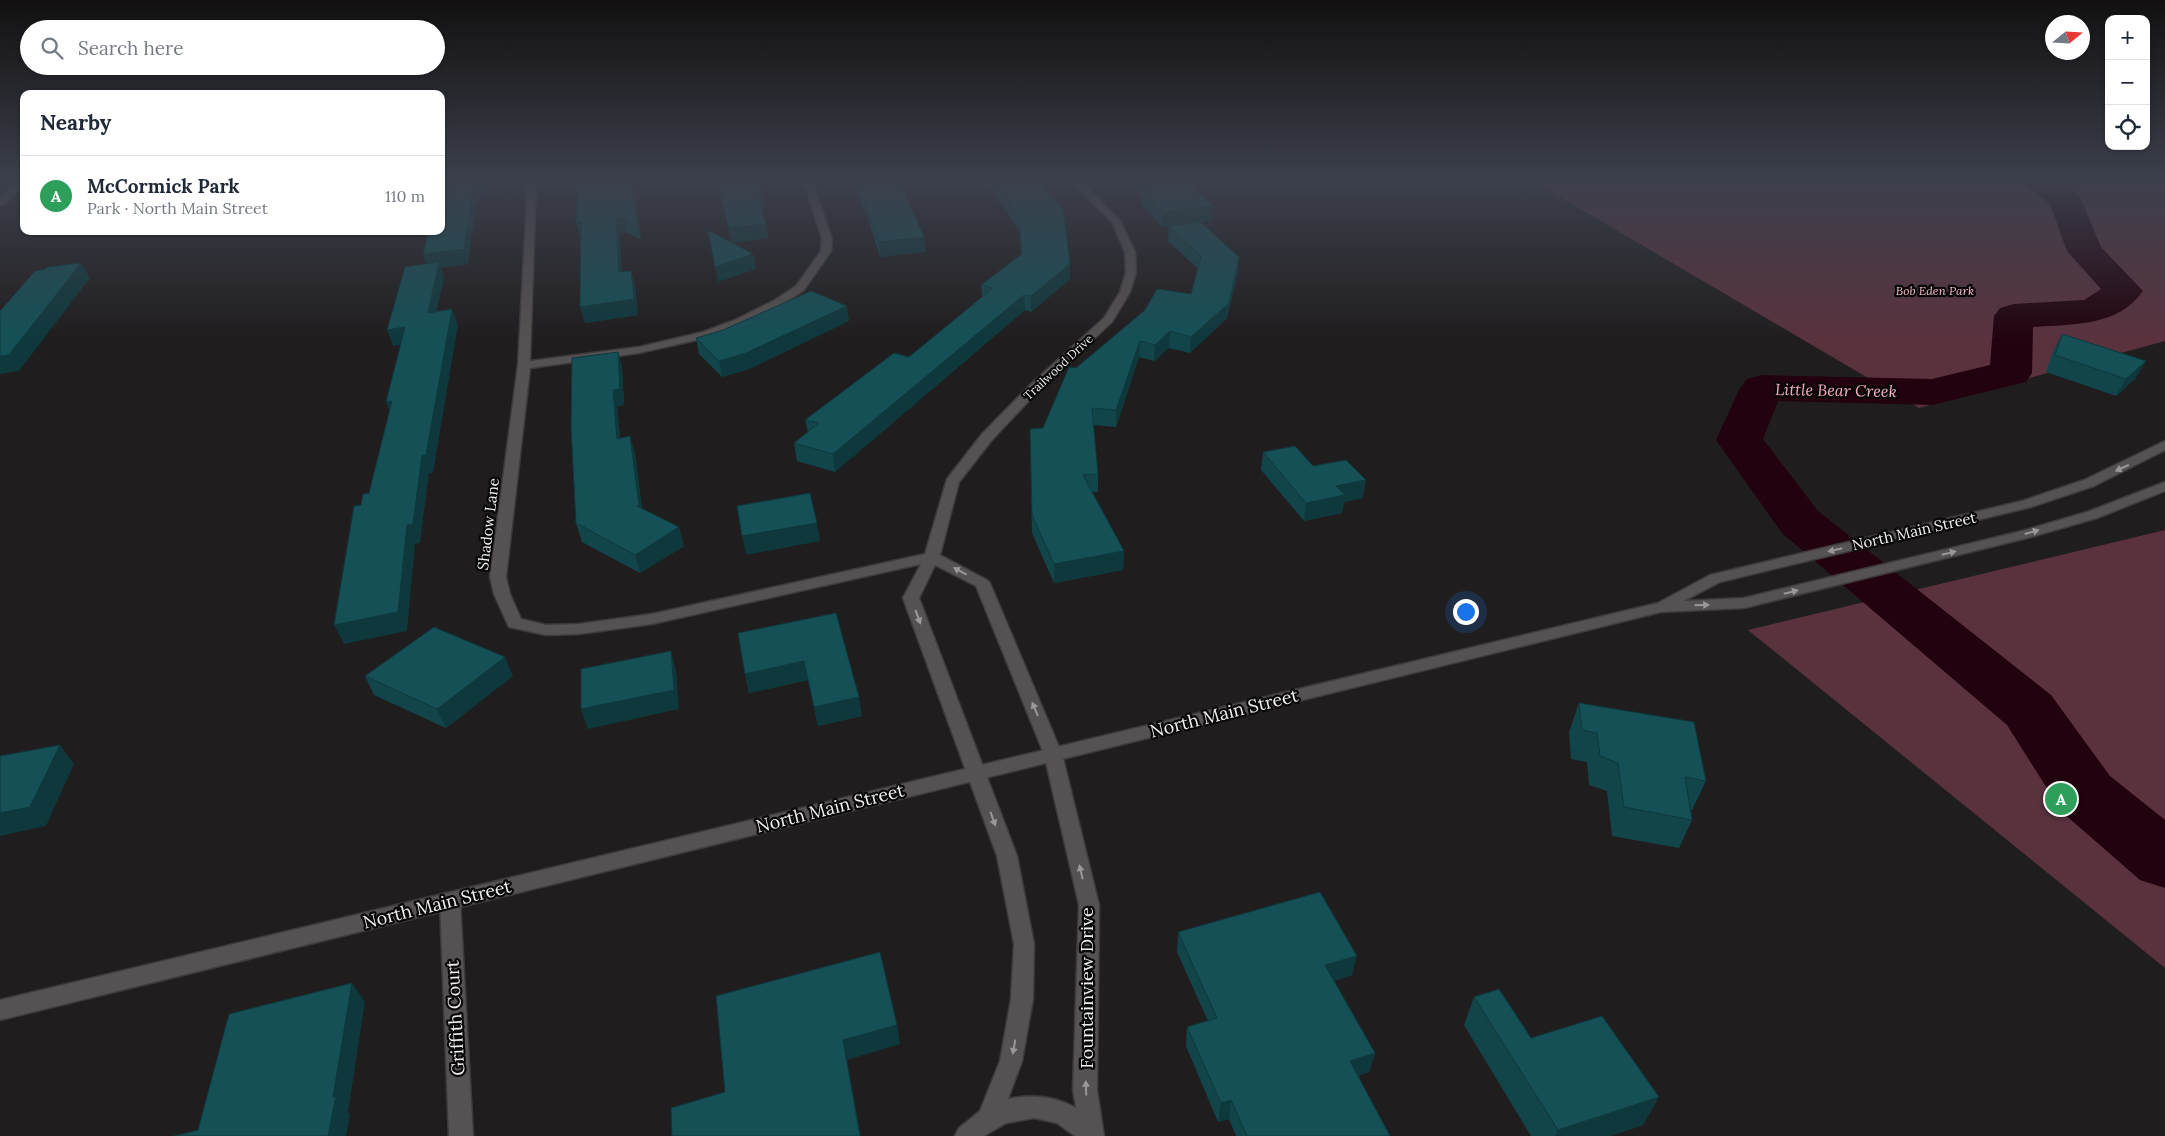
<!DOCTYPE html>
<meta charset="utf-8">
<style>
body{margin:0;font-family:Lora,serif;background:#f6f6f7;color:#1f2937}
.controls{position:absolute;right:15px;top:15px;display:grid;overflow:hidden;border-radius:10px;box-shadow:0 1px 4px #0004}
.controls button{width:45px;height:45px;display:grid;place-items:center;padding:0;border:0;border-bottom:1px solid #e0e1e3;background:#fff;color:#1f2937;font:25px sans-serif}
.compass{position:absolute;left:2045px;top:15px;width:45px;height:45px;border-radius:50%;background:#fff;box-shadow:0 1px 4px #0004;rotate:72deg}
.you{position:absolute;left:1465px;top:611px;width:18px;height:18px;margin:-12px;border:4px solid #fff;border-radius:50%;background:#1a73e8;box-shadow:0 0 0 8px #1a73e833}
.badge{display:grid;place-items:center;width:32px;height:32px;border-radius:50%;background:#1a73e8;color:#fff;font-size:16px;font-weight:700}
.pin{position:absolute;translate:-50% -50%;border:2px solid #fff;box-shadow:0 1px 5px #0006}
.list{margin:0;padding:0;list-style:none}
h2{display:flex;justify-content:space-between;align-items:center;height:65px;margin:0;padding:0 20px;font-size:21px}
h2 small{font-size:16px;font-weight:400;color:#747a83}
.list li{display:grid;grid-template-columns:32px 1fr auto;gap:15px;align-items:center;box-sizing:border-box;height:80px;padding:0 20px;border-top:1px solid #e0e1e3}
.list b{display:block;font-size:19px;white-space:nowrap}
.list p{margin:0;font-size:16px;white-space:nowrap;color:#747a83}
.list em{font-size:16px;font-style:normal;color:#747a83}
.icon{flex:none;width:28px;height:28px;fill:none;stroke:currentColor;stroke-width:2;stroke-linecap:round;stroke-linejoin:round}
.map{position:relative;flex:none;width:2165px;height:1136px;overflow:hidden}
.search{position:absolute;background:#fff;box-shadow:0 1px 4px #0004;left:20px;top:20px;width:425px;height:55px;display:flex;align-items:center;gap:12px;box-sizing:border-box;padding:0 18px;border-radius:28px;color:#747a83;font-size:19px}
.panel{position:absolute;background:#fff;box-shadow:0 1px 4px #0004;left:20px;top:90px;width:425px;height:145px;border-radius:10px}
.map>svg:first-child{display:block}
</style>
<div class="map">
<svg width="2165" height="1136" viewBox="0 0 2165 1136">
<rect width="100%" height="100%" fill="#201d1e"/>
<g fill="#59323e">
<path d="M 1533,181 L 2165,181 L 2165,341 L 1919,408 Z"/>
<path d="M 2165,530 L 2165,968 L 1748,630 Z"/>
</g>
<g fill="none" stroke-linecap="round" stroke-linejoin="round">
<path fill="#22020e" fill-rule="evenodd" d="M 2022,181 C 2045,179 2067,178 2081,199 L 2101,247 L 2143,291 C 2118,327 2072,324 2033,327 L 2032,373 L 2026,382 L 1932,405 L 1778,401 L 1763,439 L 1818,511 L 2051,695 L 2110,776 L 2165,820 L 2165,888 L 2140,880 L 2062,812 L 2007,725 L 1782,533 L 1716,440 L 1740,388 L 1747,379 L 1762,375 L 1932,379 L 1990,365 L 1994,316 L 2000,308 L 2014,304 L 2084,300 L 2101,289 L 2067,251 L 2050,204 L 2027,188 Z"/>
<g stroke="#3d3a3b" stroke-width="3">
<g id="street">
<path d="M 18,181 L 24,181 L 24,185 L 3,205 L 0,206 L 0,198 Z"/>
<path d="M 528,181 L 536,181 L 530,361 L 639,347 L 703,332 L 735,320 L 775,300 L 796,286 L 821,251 L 822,239 L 804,181 L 812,181 L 832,239 L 831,251 L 804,290 L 783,304 L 743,324 L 710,337 L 639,353 L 530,368 L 506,577 L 510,594 L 521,619 L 546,625 L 579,624 L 652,614 L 925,554 L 947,479 L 982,434 L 1031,384 L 1104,318 L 1120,292 L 1126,272 L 1125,252 L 1112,222 L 1071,181 L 1080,181 L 1119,219 L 1135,252 L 1136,272 L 1130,292 L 1112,322 L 1039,390 L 992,440 L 959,482 L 940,555 L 987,580 L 990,583 L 1062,754 L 1099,905 L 1097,1090 L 1104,1136 L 1075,1136 L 1057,1123 L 1034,1118 L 1006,1123 L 984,1136 L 955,1136 L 959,1128 L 980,1111 L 1000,1061 L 1011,999 L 1014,944 L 997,856 L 903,598 L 921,564 L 652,624 L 579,634 L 546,635 L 509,627 L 507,623 L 494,594 L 490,577 L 518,365 ZM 935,565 L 976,586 L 1044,754 L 1079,905 L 1073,1090 L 1076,1108 C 1055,1096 1031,1094 1008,1099 L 1022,1061 L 1033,999 L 1034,944 L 1017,856 L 919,598 Z"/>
<path d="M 450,893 L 457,895 L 460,901 L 473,1136 L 449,1136 L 440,901 L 443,895 Z"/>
</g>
</g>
<g stroke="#3d3a3b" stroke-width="3">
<path id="secondary" d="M 2165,441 L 2165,450 L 2094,486 L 2031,507 L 1720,582 L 1684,601 L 1744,598 L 2022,531 L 2087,512 L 2165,482 L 2165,491 L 2097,518 L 2031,537 L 1744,608 L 1661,612 L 0,1020 L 0,1000 L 1658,603 L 1710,575 L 2022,501 L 2084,480 Z"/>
</g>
<use href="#street" fill="#565152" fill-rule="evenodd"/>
<use href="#secondary" fill="#565152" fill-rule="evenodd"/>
</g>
<g fill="#11454a">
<path d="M 633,181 L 641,240 L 627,232 L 619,233 L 622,272 L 635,286 L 638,315 L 585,323 L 580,307 L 581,237 L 576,223 L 578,201 L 574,189 Z"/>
<path d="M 726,181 L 757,181 L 764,207 L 762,208 L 766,224 L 768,238 L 732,243 L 720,196 L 717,182 Z"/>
<path d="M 851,181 L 900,181 L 926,252 L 880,257 L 868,219 Z"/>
<path d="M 985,181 L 1039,181 L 1070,264 L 1070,279 L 1031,312 L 1025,310 L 835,472 L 797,461 L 794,443 L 808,433 L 805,420 L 909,357 L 982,297 L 981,285 L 1021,255 L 1020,232 Z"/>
<path d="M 1128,181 L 1186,181 L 1213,206 L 1212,221 L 1200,222 L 1238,272 L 1227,318 L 1190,353 L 1169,348 L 1154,361 L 1139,357 L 1116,427 L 1093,425 L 1098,474 L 1098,492 L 1092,492 L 1124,551 L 1123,570 L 1054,583 L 1032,533 L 1030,429 L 1043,428 L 1076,368 L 1191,294 L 1198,269 L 1168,241 L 1169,226 L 1200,222 L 1162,227 L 1142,204 L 1142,196 Z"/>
<path d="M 849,321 L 749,369 L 722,377 L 699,354 L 696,338 Z"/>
<path d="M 2062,334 L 2136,378 L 2116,396 L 2046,372 L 2053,351 Z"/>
<path d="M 618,352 L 622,368 L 624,405 L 617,406 L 620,438 L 635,454 L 642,509 L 684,546 L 640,573 L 582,542 L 576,523 Z"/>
<path d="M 1263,452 L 1313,466 L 1363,498 L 1344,502 L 1342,513 L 1304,521 L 1261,470 Z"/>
<path d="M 836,613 L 862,716 L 818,726 L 808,680 L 749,693 L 745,674 Z"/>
<path d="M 365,676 L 513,676 L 446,728 L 374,695 Z"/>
<path d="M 1579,703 L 1706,781 L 1692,810 L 1691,809 L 1692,820 L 1679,848 L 1612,836 L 1607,791 L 1589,785 L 1587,762 L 1571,759 L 1569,732 Z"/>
<path d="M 1178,932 L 1352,975 L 1334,981 L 1375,1053 L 1369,1072 L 1358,1076 L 1390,1136 L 1236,1136 L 1229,1119 L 1218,1122 L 1186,1046 L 1187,1027 L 1208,1021 L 1177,952 Z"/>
<path d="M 1474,997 L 1643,1125 L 1610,1136 L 1531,1136 L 1464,1025 Z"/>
</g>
<g fill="#0e383c">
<path d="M 481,181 L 488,181 L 485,195 L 478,196 L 468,264 L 441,268 L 444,278 L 433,328 L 428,313 L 428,269 L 423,254 L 474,182 Z"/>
<path d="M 631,181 L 633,181 L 641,240 L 638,226 Z"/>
<path d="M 574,189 L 578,189 L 578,203 Z"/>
<path d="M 762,193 L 764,207 L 760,208 L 758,194 Z"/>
<path d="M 1213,206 L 1212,221 L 1162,227 L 1163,212 Z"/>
<path d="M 616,218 L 624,218 L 627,232 L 619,233 L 622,287 L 619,272 Z"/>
<path d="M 581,222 L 585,237 L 580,237 L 576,223 Z"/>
<path d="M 766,224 L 768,238 L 732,243 L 729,228 Z"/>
<path d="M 924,237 L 926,252 L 880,257 L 879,242 Z"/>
<path d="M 753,254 L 756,269 L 718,282 L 715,267 Z"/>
<path d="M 1239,257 L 1238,272 L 1227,318 L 1190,353 L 1191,337 Z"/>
<path d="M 81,263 L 90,278 L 19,371 L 0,374 L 0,356 Z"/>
<path d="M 1070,264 L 1070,279 L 1031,312 L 1031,296 Z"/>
<path d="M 631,271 L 635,286 L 638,315 L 585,323 L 580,307 Z"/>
<path d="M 1024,295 L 1025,310 L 835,472 L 833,454 Z"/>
<path d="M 847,306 L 849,321 L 749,369 L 722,377 L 719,361 Z"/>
<path d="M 452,309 L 458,325 L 433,473 L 429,473 L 420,543 L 415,544 L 407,631 L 344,644 L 334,625 L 407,525 Z"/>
<path d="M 405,327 L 411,343 L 393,346 L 387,330 Z"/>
<path d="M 1170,331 L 1169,348 L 1154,361 L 1155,345 Z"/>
<path d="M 1140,341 L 1139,357 L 1116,427 L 1116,410 Z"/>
<path d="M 618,352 L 622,368 L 624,405 L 617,406 L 622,456 L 617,439 L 613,390 Z"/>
<path d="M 2146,361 L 2136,378 L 2116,396 L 2126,379 Z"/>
<path d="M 392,401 L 393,419 L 386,402 Z"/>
<path d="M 630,436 L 635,454 L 644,523 L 637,506 Z"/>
<path d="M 1366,480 L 1363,498 L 1344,502 L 1342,513 L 1304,521 L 1306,503 L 1336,486 Z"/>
<path d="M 817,523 L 820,541 L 746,555 L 742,536 Z"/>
<path d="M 679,527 L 684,546 L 640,573 L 635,555 Z"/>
<path d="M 1124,551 L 1123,570 L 1054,583 L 1054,564 Z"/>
<path d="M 671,651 L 676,670 L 679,709 L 588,729 L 581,709 Z"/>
<path d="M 505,657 L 513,676 L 446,728 L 437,709 Z"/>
<path d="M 804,661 L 808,680 L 749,693 L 745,674 Z"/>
<path d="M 859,697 L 862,716 L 818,726 L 814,707 Z"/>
<path d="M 60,745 L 74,764 L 46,826 L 0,836 L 0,813 Z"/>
<path d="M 1357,956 L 1352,975 L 1321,985 L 1325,965 Z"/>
<path d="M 352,983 L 365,1002 L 348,1112 L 350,1115 L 346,1136 L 328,1136 L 333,1097 Z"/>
<path d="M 897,1025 L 900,1044 L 847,1060 L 861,1136 L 860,1136 L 843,1040 Z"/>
<path d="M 1375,1053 L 1369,1072 L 1345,1080 L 1350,1061 Z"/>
<path d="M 1659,1097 L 1643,1125 L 1610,1136 L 1555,1136 L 1558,1130 Z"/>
<path d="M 1231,1100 L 1229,1119 L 1218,1122 L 1221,1103 Z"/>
</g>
<g fill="#145056" stroke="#0e383c">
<path d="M 441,181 L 481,181 L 474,182 L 464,249 L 423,254 L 429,231 L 441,231 Z"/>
<path d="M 575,181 L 631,181 L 638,226 L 624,218 L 616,218 L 619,272 L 631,271 L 634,299 L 580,307 L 581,222 L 576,223 L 578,189 L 574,189 Z"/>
<path d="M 727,181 L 757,181 L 762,193 L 758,194 L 766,224 L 729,228 L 717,182 Z"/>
<path d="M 855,181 L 900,181 L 924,237 L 879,242 L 866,205 Z"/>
<path d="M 994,181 L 1039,181 L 1063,210 L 1070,264 L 1031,296 L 1024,295 L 833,454 L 794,443 L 819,423 L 805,420 L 894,353 L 909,357 L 993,288 L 981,285 L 1022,254 L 1019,218 Z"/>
<path d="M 1141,181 L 1186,181 L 1213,206 L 1163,212 L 1143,190 L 1150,189 Z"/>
<path d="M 1200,222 L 1239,257 L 1229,303 L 1191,337 L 1170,331 L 1155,345 L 1140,341 L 1116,410 L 1092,408 L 1098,474 L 1083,475 L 1124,551 L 1054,564 L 1032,515 L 1030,429 L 1043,428 L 1069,367 L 1076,368 L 1145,310 L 1157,289 L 1191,294 L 1201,257 L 1169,226 Z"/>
<path d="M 708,230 L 753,254 L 715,267 Z"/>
<path d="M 439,262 L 428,313 L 452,309 L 426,455 L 422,456 L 413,524 L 407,525 L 398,612 L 334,625 L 354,506 L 361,505 L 363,494 L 369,493 L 392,401 L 386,402 L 405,327 L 387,330 L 405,267 Z"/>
<path d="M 81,263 L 9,355 L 0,356 L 0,311 L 35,271 L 45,269 L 48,267 Z"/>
<path d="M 811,291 L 847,306 L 746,353 L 719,361 L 696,338 L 723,330 Z"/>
<path d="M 2062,334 L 2146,361 L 2126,379 L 2055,355 Z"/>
<path d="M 618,352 L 620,389 L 613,390 L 617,439 L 630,436 L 639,505 L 637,506 L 679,527 L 635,555 L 576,523 L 571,427 L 572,358 Z"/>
<path d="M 1295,446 L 1313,466 L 1346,460 L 1366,480 L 1336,486 L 1345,495 L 1306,503 L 1263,452 Z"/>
<path d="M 810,493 L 817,523 L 742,536 L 737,506 Z"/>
<path d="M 836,613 L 859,697 L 814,707 L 804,661 L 745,674 L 738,633 Z"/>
<path d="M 434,627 L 505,657 L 437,709 L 365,676 Z"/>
<path d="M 671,651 L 674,690 L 581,709 L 581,669 Z"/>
<path d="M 1579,703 L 1694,722 L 1706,781 L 1685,777 L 1692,820 L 1624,807 L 1618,763 L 1600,756 L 1597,733 L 1582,730 Z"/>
<path d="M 60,745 L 30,807 L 0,813 L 0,756 Z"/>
<path d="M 1320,892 L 1357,956 L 1325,965 L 1375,1053 L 1350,1061 L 1390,1136 L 1247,1136 L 1231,1100 L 1221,1103 L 1187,1027 L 1217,1018 L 1178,932 Z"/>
<path d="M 880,952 L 897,1025 L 843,1040 L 860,1136 L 672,1136 L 671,1108 L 725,1092 L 716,996 Z"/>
<path d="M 352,983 L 333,1097 L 336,1096 L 328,1136 L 174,1136 L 198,1130 L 229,1014 Z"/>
<path d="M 1499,989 L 1531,1038 L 1602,1016 L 1659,1097 L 1558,1130 L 1474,997 Z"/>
</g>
<defs><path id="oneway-solid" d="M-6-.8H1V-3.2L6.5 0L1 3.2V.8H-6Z" transform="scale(1.25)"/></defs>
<g fill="#9b9898">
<use href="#oneway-solid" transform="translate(2122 468) rotate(155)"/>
<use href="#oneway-solid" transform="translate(2032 532) rotate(-16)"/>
<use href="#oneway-solid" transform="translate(1835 550) rotate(167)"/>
<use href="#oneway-solid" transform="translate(1949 553) rotate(-14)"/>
<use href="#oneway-solid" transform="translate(960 571) rotate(-152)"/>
<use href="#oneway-solid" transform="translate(1791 592) rotate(-14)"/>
<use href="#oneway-solid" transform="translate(1702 605) rotate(-2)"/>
<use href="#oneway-solid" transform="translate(918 617) rotate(70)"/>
<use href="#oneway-solid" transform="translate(1035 709) rotate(-113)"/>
<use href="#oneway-solid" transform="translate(993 819) rotate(70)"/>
<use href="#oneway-solid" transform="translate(1081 872) rotate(-103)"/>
<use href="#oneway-solid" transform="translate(1014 1047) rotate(100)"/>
<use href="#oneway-solid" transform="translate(1086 1088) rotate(-92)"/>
</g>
<linearGradient id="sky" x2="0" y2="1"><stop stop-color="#121010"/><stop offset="0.53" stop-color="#3c404c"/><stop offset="1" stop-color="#3c404c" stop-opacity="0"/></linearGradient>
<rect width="2165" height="340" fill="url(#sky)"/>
<g text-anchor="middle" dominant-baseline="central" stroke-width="4.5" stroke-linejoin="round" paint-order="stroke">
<g font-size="12" font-style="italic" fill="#f7bbcb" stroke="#090808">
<text x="1935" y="290">Bob Eden Park</text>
</g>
<g font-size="12" fill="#f0eeee" stroke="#090808">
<text transform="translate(1058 367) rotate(-43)">Trailwood Drive</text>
</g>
<g font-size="15" fill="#f0eeee" stroke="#090808">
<text transform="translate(488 524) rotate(-83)">Shadow Lane</text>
<text transform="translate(1914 531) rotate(-13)">North Main Street</text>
</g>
<g font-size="16" font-style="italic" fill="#f5acc0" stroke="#090808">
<text transform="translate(1836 390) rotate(1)">Little Bear Creek</text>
</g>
<g font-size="18" fill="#f0eeee" stroke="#090808">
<text transform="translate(1224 713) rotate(-14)">North Main Street</text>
<text transform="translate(830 808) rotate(-14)">North Main Street</text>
<text transform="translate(437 904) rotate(-14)">North Main Street</text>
<text transform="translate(1086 988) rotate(-90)">Fountainview Drive</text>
<text transform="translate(455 1018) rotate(-93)">Griffith Court</text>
</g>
</g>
</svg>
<div class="controls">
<button>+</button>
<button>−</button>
<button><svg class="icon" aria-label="locate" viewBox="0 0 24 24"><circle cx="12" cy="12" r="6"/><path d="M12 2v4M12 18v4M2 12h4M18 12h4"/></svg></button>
</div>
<svg class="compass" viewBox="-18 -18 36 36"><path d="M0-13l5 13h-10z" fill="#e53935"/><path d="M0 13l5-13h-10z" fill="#747a83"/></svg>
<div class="you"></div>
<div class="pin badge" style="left:2061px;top:799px;background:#2e9e5b">A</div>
<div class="search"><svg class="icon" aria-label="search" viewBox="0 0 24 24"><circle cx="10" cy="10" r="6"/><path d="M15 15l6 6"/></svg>Search here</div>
<section class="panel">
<h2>Nearby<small></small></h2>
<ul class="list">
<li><span class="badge" style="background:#2e9e5b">A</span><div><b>McCormick Park</b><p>Park · North Main Street</p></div><em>110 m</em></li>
</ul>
</section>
</div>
